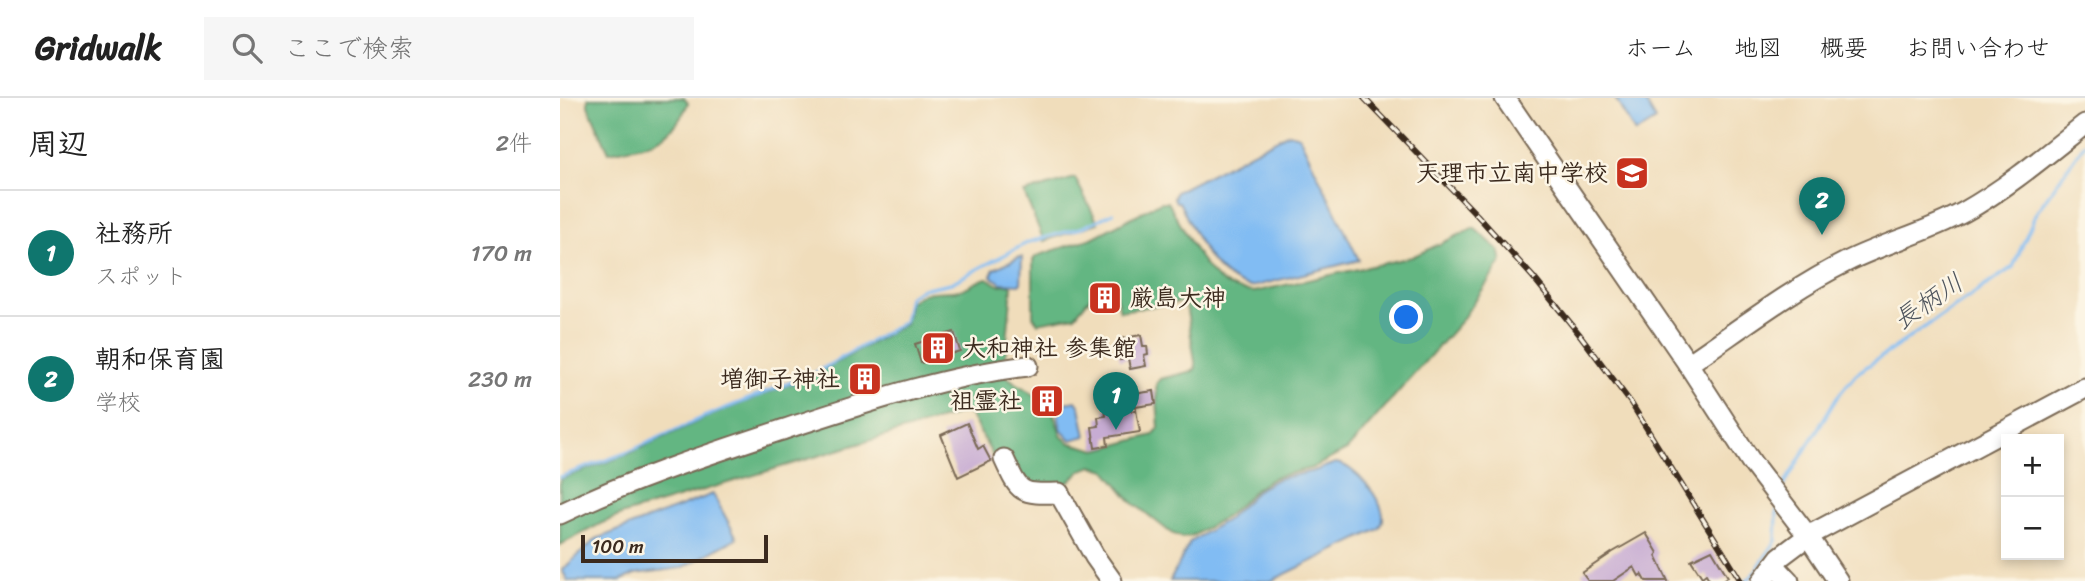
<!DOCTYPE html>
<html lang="ja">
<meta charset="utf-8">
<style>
body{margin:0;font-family:Sriracha,"Klee One",sans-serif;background:#f6f6f6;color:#222}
.controls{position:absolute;right:21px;bottom:21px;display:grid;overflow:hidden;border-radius:0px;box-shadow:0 4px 10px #0003}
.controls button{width:63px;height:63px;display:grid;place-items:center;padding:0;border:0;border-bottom:2px solid #e0e0e0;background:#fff;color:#222;font:35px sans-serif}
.scale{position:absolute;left:21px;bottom:18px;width:187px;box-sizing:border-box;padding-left:7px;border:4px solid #3b2a1e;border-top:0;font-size:19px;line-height:24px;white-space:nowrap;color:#3b2a1e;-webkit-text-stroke:5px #fcf5e5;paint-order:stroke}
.you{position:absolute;left:847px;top:220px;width:24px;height:24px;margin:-18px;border:5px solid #fff;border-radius:50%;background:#1a73e8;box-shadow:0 0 0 10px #1a73e833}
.badge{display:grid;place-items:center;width:46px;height:46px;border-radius:50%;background:#0f766e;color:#fff;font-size:23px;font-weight:700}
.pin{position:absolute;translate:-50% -58px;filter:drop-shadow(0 2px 4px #0008)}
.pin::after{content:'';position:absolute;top:37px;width:24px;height:21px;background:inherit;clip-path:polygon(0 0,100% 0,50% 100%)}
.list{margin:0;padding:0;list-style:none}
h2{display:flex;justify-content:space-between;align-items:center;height:91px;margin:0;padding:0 28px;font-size:30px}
h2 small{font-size:23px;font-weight:400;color:#767676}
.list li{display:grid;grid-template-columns:46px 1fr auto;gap:21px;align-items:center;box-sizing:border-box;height:126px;padding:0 28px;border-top:2px solid #e0e0e0}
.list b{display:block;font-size:26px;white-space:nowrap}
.list p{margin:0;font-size:23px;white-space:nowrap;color:#767676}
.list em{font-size:23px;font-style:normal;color:#767676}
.icon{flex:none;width:38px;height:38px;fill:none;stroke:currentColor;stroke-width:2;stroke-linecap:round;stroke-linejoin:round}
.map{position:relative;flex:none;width:1525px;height:483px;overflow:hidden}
header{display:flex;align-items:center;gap:42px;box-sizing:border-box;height:98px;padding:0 35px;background:#fff;border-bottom:2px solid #e0e0e0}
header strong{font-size:33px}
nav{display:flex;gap:38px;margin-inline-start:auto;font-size:24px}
.search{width:490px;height:63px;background:#f6f6f6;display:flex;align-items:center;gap:18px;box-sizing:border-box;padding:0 24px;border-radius:0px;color:#767676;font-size:26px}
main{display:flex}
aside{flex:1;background:#fff}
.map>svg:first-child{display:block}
</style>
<header>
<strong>Gridwalk</strong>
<div class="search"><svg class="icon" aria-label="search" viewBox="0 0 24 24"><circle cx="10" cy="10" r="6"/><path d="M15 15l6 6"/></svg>ここで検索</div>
<nav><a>ホーム</a><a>地図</a><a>概要</a><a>お問い合わせ</a></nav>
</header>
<main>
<aside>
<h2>周辺<small>2件</small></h2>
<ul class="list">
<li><span class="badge">1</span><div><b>社務所</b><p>スポット</p></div><em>170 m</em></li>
<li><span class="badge">2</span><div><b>朝和保育園</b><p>学校</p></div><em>230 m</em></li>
</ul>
</aside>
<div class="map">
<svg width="1525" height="483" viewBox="0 0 1525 483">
<rect width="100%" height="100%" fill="#fcf5e5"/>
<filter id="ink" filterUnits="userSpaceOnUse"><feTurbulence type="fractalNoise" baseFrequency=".0143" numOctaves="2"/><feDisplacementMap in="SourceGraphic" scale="14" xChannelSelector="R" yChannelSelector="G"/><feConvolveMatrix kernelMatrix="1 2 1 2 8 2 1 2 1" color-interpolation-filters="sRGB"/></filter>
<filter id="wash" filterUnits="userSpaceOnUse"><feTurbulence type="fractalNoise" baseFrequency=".00686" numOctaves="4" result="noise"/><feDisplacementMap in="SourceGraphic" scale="28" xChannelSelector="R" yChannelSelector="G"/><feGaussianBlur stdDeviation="1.57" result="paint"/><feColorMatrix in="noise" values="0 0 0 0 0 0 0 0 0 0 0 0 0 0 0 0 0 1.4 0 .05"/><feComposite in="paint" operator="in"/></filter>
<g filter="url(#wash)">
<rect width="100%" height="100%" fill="#f0ddbb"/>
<g fill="#63b682" stroke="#4f7050" stroke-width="2">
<path d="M 28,0 L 124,0 L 128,5 C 111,46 88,46 49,54 L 28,8 Z"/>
<path d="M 515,80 L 538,125 L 484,143 L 464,95 Z"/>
<path d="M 601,104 L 608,104 C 622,127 640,169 662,184 C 671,190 684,193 694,194 L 852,159 L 914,130 L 939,152 L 942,163 L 901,223 L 787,352 L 752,370 L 715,379 L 697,390 L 667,418 L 634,437 L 622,440 L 611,435 L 572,404 L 546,372 L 532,368 L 522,372 L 490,400 L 445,380 L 411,318 L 405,314 L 64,416 L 42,425 L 0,447 L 0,381 L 66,357 L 145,320 L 258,275 L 345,226 L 350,204 C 367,189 382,196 400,192 C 410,189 418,182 427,180 L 439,187 L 449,186 L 452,188 L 444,277 L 491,308 L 502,339 L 510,345 L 537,352 L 593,337 L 599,330 L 596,286 L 600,281 L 633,273 L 636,270 L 626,207 L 622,204 L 560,213 L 554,193 L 551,192 L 532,197 L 515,218 L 478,225 L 473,218 L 473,162 L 476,158 L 532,140 Z"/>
</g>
<g fill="#81bcf3" stroke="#5e7388" stroke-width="2">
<path d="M 1055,0 L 1083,0 L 1096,22 L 1075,35 Z"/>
<path d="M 729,35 L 739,38 L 799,162 L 691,189 C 651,181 636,136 619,104 L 616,104 L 614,100 L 616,94 Z"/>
<path d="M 459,159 L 462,159 L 461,186 L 441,185 L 431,178 L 434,171 Z"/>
<path d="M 516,303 L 520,309 L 526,338 L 511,342 C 500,334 499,326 498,313 L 505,305 Z"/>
<path d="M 775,365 C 793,365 825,403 823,421 C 823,425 821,428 819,431 L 711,483 L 610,483 L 630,444 L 668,421 L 699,391 L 717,381 L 754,373 Z"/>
<path d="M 153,396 L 177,440 L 122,470 L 75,476 L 60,483 L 8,483 L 2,472 L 36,441 Z"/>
</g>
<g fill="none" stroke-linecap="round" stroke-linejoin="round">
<g stroke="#81bcf3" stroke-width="3.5">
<path d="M 0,379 L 66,355 L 144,319 L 257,274 L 344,224 L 349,199 L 361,191 L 391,185 L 469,144 L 521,130 L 553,115"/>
<path d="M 1224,387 L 1277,299 L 1296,276 L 1453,169 L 1476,115 L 1525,45"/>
<path d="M 1186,483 L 1192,478 L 1216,443 L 1217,412"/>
</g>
</g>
<g id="blocks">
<g fill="#c7acd3">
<path d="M 394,234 L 400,253 L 361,265 L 355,246 Z"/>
<path d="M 581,237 L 583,248 L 587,248 L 588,256 L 584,257 L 586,268 L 570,271 L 568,260 L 560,262 L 558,252 L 565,251 L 564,240 Z"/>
<path d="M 594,293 L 596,306 L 575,309 L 573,296 Z"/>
<path d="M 555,310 L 556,315 L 576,312 L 580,334 L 547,339 L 548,348 L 535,350 L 532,329 L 539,328 L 538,319 L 546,318 L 545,311 Z"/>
<path d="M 407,325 L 418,351 L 423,348 L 431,363 L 398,379 L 381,337 Z"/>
<path d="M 1086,435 L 1098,455 L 1096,458 L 1108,483 L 1086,483 L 1082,476 L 1079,478 L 1074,469 L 1053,483 L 1028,483 L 1022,475 L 1053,454 Z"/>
<path d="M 1152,452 L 1168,479 L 1161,483 L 1150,483 L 1146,476 L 1142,479 L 1131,462 Z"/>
</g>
</g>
</g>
<g filter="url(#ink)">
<use href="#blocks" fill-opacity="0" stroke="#7a6955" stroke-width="2"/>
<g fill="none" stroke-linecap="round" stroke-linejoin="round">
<g stroke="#7a6955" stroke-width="23">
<g id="minor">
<path d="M 945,0 L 1128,266 L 1192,365 L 1248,438 L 1278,483"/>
<path d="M 1128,266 C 1180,231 1230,192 1286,164 C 1324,145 1366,135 1404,114 C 1447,90 1486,57 1525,26"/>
<path d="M 444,361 C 460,396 460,396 499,395 L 535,459 L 552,483"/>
<path d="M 0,416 C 72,381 149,356 225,331 C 305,305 384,278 468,268"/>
<path d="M 1214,467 L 1229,483"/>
<path d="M 1202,483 L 1220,459 L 1248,438 L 1525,290"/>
</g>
</g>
<use href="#minor" stroke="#fff" stroke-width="19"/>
<g stroke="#3b2a1e" stroke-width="6">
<path id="rail" d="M 804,0 L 917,117 L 973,179 L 1020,237 L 1071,305 L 1181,483"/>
</g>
<use href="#rail" stroke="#fcf5e5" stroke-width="3.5" stroke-dasharray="10" stroke-linecap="butt"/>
</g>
</g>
<defs>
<g id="school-square" transform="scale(1.75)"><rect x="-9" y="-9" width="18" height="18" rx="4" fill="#c8321e" stroke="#fcf5e5"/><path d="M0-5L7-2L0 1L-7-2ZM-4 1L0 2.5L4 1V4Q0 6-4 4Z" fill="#fff"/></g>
<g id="building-square" transform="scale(1.75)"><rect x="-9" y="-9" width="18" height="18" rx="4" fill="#c8321e" stroke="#fcf5e5"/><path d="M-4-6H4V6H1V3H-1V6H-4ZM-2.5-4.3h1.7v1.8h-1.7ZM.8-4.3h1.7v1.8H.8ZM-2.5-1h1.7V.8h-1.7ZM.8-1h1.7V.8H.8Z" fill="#fff"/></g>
</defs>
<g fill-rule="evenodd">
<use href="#school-square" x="1072" y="75"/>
<use href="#building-square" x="545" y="200"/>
<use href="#building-square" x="378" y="250"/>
<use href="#building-square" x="305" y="281"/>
<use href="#building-square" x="487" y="303"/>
</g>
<g text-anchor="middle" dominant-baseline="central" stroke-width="5" stroke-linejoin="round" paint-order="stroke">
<g font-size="24" font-weight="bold" fill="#3b2a1e" stroke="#fcf5e5" text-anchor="end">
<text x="1048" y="75">天理市立南中学校</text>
<text x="570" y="200" text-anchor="start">厳島大神</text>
<text x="402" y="250" text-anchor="start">大和神社 参集館</text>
<text x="280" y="281">増御子神社</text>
<text x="462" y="303">祖霊社</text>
</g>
<g font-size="26" font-style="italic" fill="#50565e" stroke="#fcf5e5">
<text transform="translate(1368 203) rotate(-34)">長柄川</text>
</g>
</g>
</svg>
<div class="controls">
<button>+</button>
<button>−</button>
</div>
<div class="scale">100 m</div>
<div class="you"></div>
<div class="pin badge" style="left:556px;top:332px">1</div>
<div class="pin badge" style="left:1262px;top:137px">2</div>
</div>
</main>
